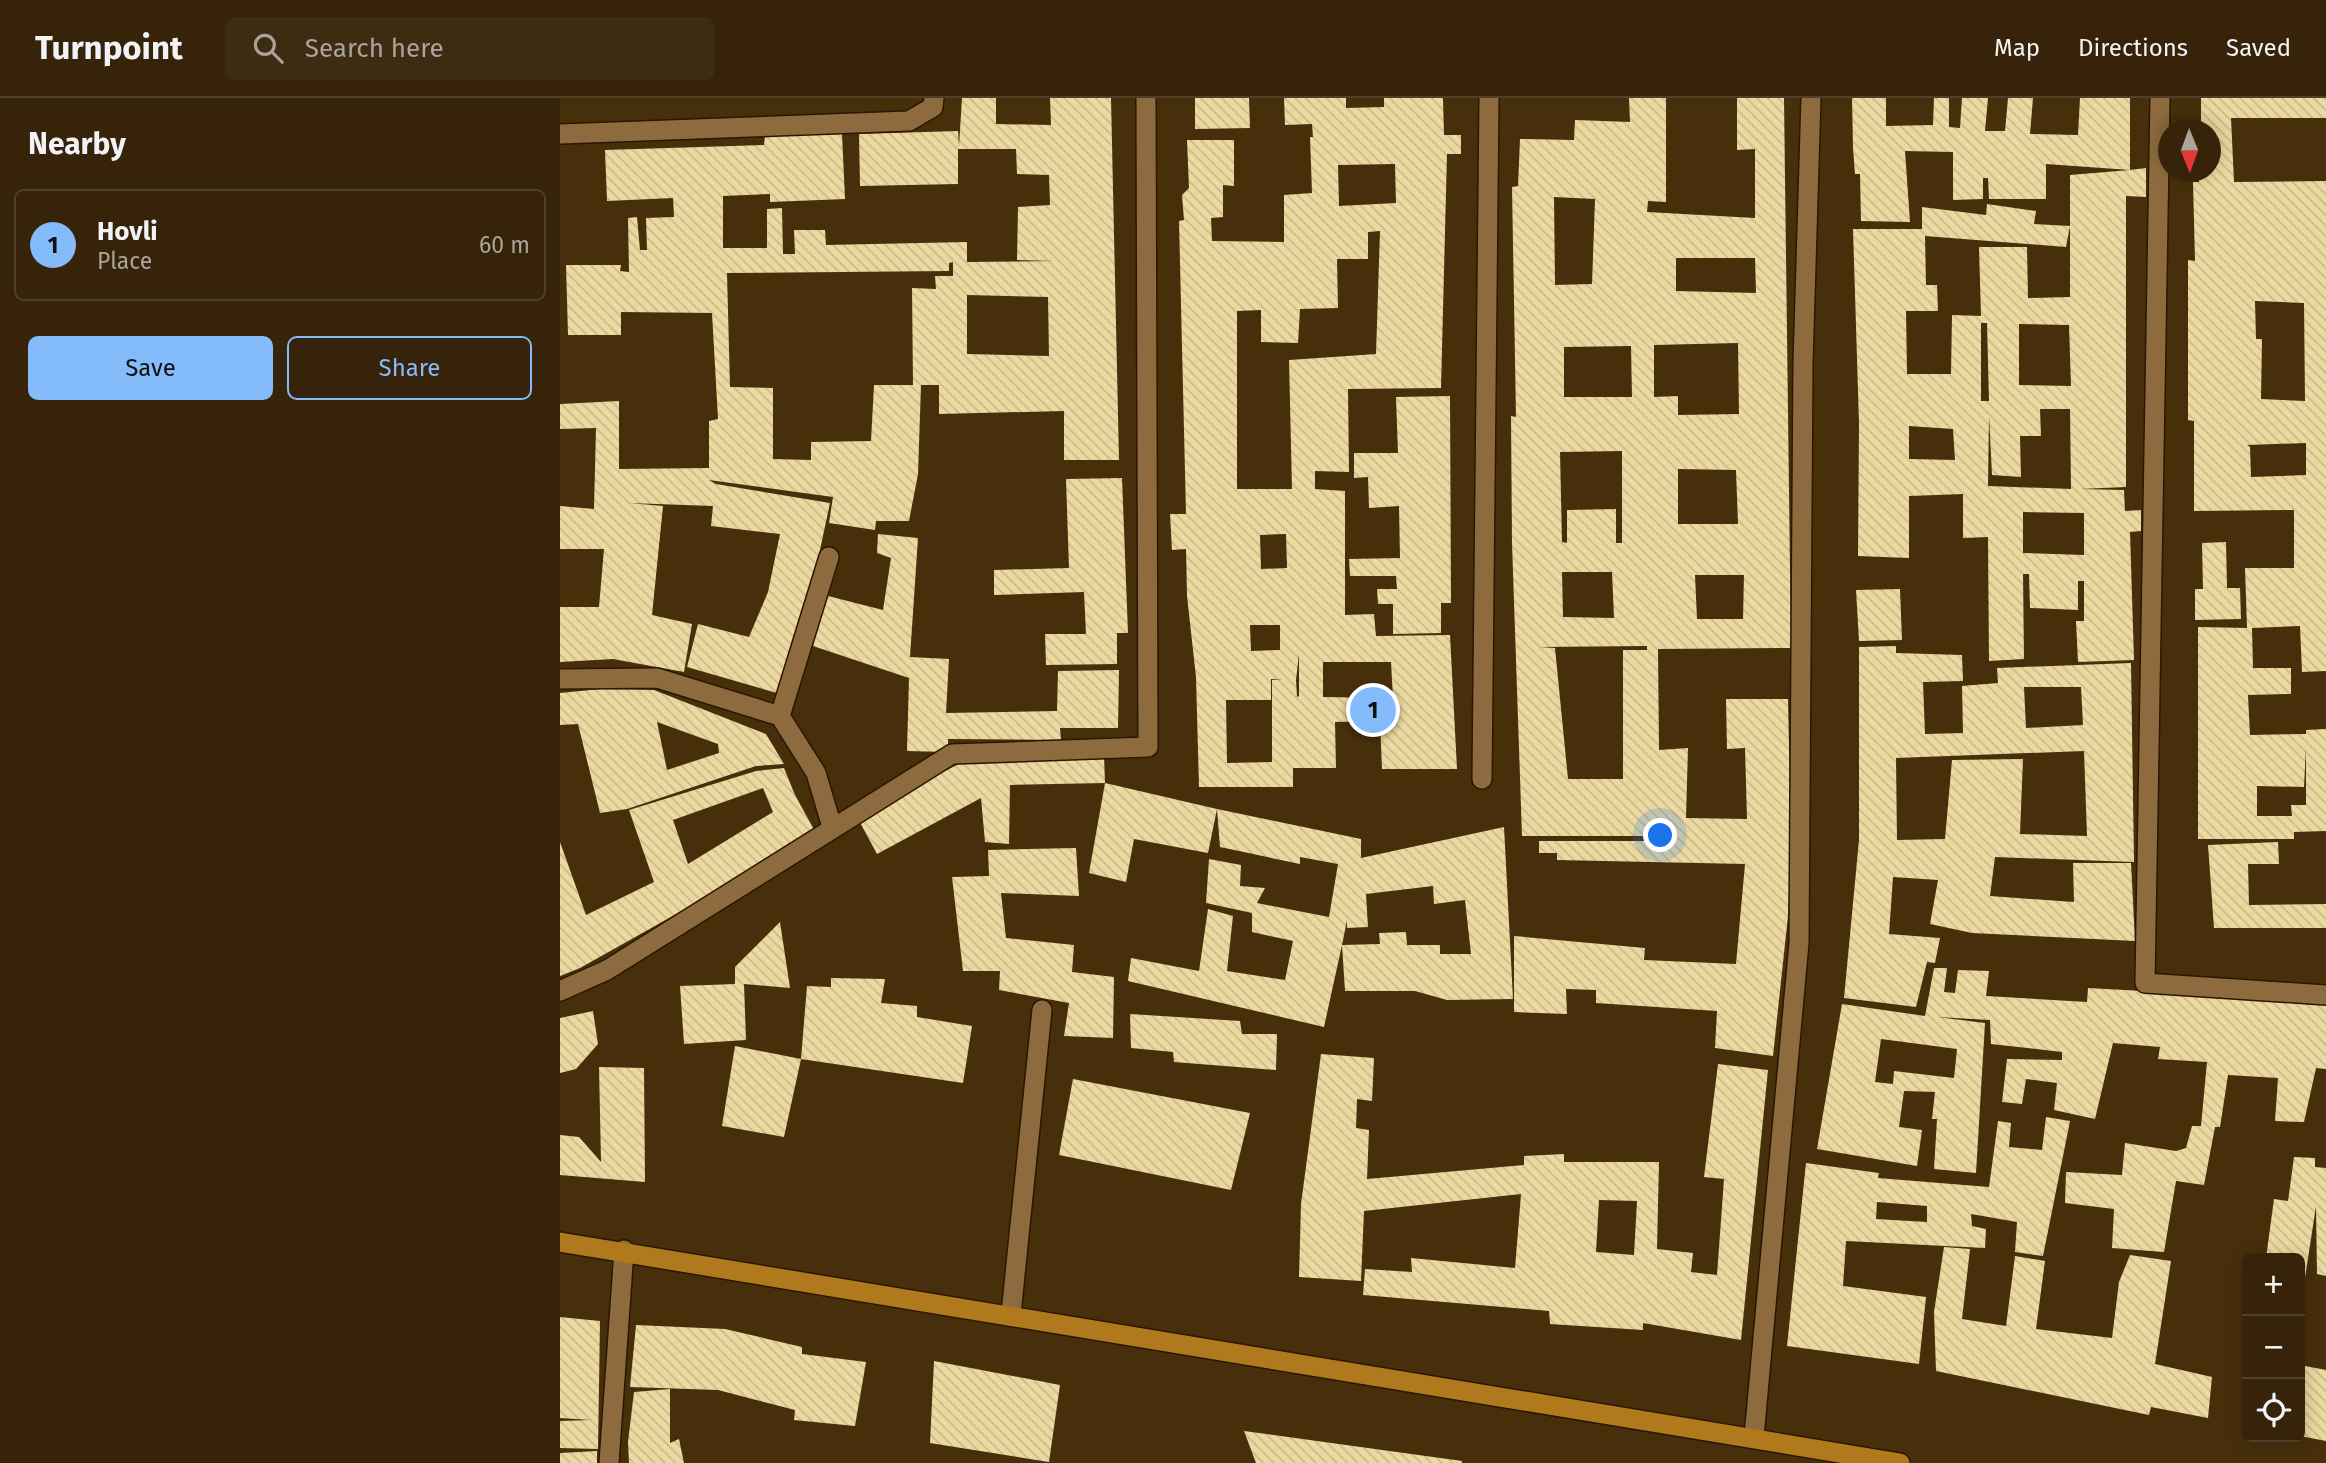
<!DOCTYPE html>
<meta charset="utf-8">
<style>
body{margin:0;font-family:"Fira Sans",sans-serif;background:#3d2b12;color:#f1f3f6}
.controls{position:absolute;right:21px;bottom:21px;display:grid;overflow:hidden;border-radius:10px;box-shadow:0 4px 18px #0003}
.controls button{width:63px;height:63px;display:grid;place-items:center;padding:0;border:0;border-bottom:2px solid #50402a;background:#362309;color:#f1f3f6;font:35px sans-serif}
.compass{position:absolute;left:1598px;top:21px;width:63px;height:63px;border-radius:50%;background:#362309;box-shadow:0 4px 18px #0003;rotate:179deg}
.you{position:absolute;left:1101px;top:738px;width:24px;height:24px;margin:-18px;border:5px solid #fff;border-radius:50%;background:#1a73e8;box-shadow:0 0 0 10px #1a73e833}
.badge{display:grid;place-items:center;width:46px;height:46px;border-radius:50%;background:#84bcfb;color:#111;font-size:23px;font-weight:700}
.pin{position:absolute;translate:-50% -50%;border:4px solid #fff;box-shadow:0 2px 7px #0006}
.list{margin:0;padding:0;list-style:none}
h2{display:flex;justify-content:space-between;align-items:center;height:91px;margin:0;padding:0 28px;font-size:30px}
h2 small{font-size:23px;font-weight:400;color:#aaa49c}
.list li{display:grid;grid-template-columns:46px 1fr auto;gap:21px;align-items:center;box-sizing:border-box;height:112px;margin:0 14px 14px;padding:0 14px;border:2px solid #50402a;border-radius:10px}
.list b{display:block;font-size:26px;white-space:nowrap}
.list p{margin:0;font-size:23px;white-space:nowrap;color:#aaa49c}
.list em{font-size:23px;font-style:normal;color:#aaa49c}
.actions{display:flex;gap:14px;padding:21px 28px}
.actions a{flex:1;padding:16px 0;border:2px solid #84bcfb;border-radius:10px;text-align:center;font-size:24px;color:#84bcfb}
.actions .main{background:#84bcfb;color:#111}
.icon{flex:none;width:38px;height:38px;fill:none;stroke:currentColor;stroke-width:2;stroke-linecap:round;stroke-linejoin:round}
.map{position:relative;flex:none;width:1766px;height:1365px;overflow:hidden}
header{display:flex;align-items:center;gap:42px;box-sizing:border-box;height:98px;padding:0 35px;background:#362309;border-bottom:2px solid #50402a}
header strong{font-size:33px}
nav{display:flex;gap:38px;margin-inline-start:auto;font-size:24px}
.search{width:490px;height:63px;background:#3d2b12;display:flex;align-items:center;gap:18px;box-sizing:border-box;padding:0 24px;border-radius:10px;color:#aaa49c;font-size:26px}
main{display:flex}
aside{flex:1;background:#362309}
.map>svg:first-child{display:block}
</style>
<header>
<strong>Turnpoint</strong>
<div class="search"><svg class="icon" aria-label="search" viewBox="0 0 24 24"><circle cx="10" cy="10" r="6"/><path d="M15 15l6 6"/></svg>Search here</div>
<nav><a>Map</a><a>Directions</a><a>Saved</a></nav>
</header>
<main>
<aside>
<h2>Nearby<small></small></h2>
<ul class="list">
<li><span class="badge">1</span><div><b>Hovli</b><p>Place</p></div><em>60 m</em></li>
</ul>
<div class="actions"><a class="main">Save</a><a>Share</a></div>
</aside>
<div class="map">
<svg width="1766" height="1365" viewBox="0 0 1766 1365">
<defs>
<pattern id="building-back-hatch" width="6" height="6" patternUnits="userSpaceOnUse" patternTransform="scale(1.75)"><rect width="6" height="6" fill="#ebd9a0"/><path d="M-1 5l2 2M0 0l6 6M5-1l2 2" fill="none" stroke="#caba8c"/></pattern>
</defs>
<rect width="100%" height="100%" fill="#482f0c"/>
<g fill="url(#building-back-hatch)" fill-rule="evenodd">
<path d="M 402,0 L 436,0 L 436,26 L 491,27 L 490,0 L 551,0 L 559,362 L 504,362 L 504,313 L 379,316 L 379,287 L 361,287 L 358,376 L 349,423 L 316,423 L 315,432 L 269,425 L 273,399 L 149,382 L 156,386 L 270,405 L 248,508 L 217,595 L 127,569 L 138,526 L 189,539 L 208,494 L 220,436 L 151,428 L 153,408 L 69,405 L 103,408 L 92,517 L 132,526 L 124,574 L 53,561 L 0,564 L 0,509 L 39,509 L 44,451 L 0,451 L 0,408 L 34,411 L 36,330 L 0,331 L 0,306 L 59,303 L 59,371 L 149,370 L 149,323 L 158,321 L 152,215 L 61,214 L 61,237 L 8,237 L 6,167 L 61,167 L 60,173 L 69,174 L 68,120 L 77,119 L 80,152 L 87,152 L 86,120 L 114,119 L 113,100 L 47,103 L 45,52 L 204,47 L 205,38 L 282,36 L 285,101 L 210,104 L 210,96 L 163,98 L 163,150 L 207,150 L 207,111 L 222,110 L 223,156 L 235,156 L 234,132 L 265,132 L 266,147 L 407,144 L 407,164 L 495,163 L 457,162 L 458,109 L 490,107 L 489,77 L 457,76 L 456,51 L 398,51 L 398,86 L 300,88 L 299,36 L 398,33 L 399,48 ZM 393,164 L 393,178 L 375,178 L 376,191 L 352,190 L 353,287 L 314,287 L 311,343 L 251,344 L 251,362 L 213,361 L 213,290 L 170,289 L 167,175 L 389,173 L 389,165 ZM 407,197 L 488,199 L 489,258 L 407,256 Z"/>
<path d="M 635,0 L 689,0 L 690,30 L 635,31 Z"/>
<path d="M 724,0 L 786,0 L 786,10 L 824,9 L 824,0 L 883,0 L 884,37 L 901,37 L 901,56 L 887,56 L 881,290 L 788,291 L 789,374 L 755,373 L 755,391 L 785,393 L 785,517 L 814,516 L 816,538 L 890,537 L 897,671 L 822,671 L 820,623 L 775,624 L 776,670 L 733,670 L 733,689 L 639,689 L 636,579 L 627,498 L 626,451 L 612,452 L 610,416 L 626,416 L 619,123 L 624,122 L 622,97 L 629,90 L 627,42 L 674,42 L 674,88 L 663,87 L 663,119 L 651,120 L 652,143 L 724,144 L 724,97 L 752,95 L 750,39 L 753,39 L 752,26 L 725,27 ZM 835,66 L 836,105 L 779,108 L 778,67 ZM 820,133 L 816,256 L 729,262 L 732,391 L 677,391 L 677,213 L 701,212 L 701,244 L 738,245 L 740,211 L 778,210 L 777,161 L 808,161 L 808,134 ZM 726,436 L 727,470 L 701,471 L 700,437 ZM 690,527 L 720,527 L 720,552 L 691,553 ZM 739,556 L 739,598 L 737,599 L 736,582 ZM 763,564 L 831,564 L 833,600 L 763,599 ZM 711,581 L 723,582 L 712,582 L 712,664 L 667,665 L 666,602 L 711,602 Z"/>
<path d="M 1069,0 L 1106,0 L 1106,104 L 1088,103 L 1087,114 L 1195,120 L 1195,51 L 1177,52 L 1177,0 L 1224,0 L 1231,550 L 1098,551 L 1099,652 L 1128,650 L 1126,720 L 1187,721 L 1185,650 L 1167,651 L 1166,601 L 1228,601 L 1231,742 L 1228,818 L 1213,958 L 1155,950 L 1157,913 L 1036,905 L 1036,892 L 1006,891 L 1007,916 L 954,914 L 954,838 L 1085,850 L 1084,862 L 1176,866 L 1185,766 L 997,762 L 997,755 L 979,755 L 979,743 L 1104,743 L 1103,738 L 962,738 L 952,445 L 951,318 L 956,319 L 952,89 L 958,88 L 960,41 L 1014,42 L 1015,22 L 1070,24 ZM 994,99 L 1035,101 L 1032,186 L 995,187 ZM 1116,160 L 1195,160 L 1196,195 L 1116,193 ZM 1178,245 L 1179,316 L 1118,317 L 1118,298 L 1094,299 L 1094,247 ZM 1071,248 L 1072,299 L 1004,299 L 1004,249 ZM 1062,353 L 1062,445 L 1056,445 L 1056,411 L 1007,412 L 1007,445 L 1002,444 L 1000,354 ZM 1118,371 L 1176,372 L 1178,426 L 1118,426 ZM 1002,474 L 1052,474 L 1054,520 L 1003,519 ZM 1135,477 L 1184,477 L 1183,521 L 1137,521 ZM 1087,548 L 1087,552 L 1063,552 L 1063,681 L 1008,681 L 995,550 L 979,549 Z"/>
<path d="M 1292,0 L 1326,0 L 1326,28 L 1373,27 L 1374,0 L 1389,0 L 1389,29 L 1400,30 L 1402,0 L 1428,0 L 1425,33 L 1445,33 L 1448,0 L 1473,0 L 1470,36 L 1518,37 L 1520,0 L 1570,0 L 1570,72 L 1586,70 L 1586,99 L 1566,98 L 1566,389 L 1520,391 L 1564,392 L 1565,413 L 1581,412 L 1581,433 L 1570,434 L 1574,562 L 1518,564 L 1516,523 L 1524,523 L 1524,483 L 1518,483 L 1518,512 L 1470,510 L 1469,476 L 1463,476 L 1464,561 L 1429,563 L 1428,439 L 1403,440 L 1403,396 L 1349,398 L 1349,460 L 1298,458 L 1299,325 L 1293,131 L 1362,131 L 1362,109 L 1426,117 L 1427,106 L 1476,113 L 1474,126 L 1510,128 L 1506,149 L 1365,138 L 1366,187 L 1377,187 L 1378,213 L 1346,213 L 1347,276 L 1391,276 L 1392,217 L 1421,218 L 1419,149 L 1467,149 L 1468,200 L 1510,199 L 1510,77 L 1570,72 L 1486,66 L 1486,101 L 1429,101 L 1428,80 L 1423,80 L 1423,101 L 1393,102 L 1393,54 L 1345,53 L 1350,124 L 1301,123 L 1300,76 L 1295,76 L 1293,50 ZM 1421,225 L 1427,225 L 1429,303 L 1421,303 ZM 1459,226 L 1509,227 L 1511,288 L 1459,287 ZM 1480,311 L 1510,311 L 1511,391 L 1428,388 L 1429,318 L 1432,377 L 1461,379 L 1460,338 L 1481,338 ZM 1349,328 L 1393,331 L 1395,362 L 1349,361 ZM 1463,414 L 1524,415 L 1524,457 L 1463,455 Z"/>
<path d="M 1641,0 L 1766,0 L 1766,20 L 1671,20 L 1674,84 L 1766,83 L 1766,573 L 1742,574 L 1740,528 L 1692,530 L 1693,570 L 1731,570 L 1731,596 L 1688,597 L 1690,637 L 1746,636 L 1746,632 L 1766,631 L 1766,733 L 1734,734 L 1734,741 L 1638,741 L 1638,529 L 1687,530 L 1685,470 L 1734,470 L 1734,412 L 1634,413 L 1634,323 L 1628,322 L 1628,162 L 1635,163 L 1633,84 L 1639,84 L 1639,74 L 1650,74 L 1650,32 L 1641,32 ZM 1695,203 L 1744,205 L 1745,303 L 1701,301 L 1702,241 L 1696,241 ZM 1746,345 L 1746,377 L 1691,379 L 1690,349 L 1687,347 ZM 1746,650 L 1746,707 L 1731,707 L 1732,718 L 1697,718 L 1697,688 L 1744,689 Z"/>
<path d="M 890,298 L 891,505 L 881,505 L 881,535 L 833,536 L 833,506 L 818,506 L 817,491 L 837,491 L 836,478 L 790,478 L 789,461 L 840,460 L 839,408 L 809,410 L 808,379 L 794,380 L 794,355 L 838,355 L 836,299 Z"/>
<path d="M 562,380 L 568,535 L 557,535 L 557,566 L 486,567 L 485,536 L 526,536 L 524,494 L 434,497 L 434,472 L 509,470 L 506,381 Z"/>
<path d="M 318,436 L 358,440 L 350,559 L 389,561 L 386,615 L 497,613 L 498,573 L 559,572 L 558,630 L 500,630 L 501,642 L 388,641 L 388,654 L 347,653 L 349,580 L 247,546 L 264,497 L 323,512 L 331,460 L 317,455 Z"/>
<path d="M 1666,444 L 1667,490 L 1680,490 L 1681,521 L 1635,522 L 1635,491 L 1643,491 L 1642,445 Z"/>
<path d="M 1340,491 L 1342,542 L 1299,543 L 1296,492 Z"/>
<path d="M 1336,548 L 1336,555 L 1402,557 L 1403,583 L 1363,584 L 1365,636 L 1403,635 L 1402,588 L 1438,585 L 1437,570 L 1571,565 L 1574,764 L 1435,759 L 1430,798 L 1514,804 L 1513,765 L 1571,765 L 1575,843 L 1412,835 L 1370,826 L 1378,782 L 1333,779 L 1329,836 L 1380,840 L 1375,865 L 1367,864 L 1356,909 L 1284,900 L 1299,742 L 1299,549 ZM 1464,589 L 1521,589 L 1523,627 L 1466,630 ZM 1524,653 L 1527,738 L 1460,736 L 1463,661 L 1392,662 L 1385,741 L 1337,742 L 1336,660 Z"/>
<path d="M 41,591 L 94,592 L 206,636 L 224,666 L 196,668 L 67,711 L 40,715 L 18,626 L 0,627 L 0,595 ZM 97,624 L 158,646 L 159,655 L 107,672 Z"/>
<path d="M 544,658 L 545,685 L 450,687 L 449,746 L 425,744 L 421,700 L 317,756 L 296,717 L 403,664 Z"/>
<path d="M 224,670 L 235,697 L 257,737 L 20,870 L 0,878 L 0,744 L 26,817 L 94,784 L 69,712 L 196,673 ZM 203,690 L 213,714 L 128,766 L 113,722 Z"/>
<path d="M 545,685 L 657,711 L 648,755 L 574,741 L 566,784 L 529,775 Z"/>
<path d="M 657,711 L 801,741 L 801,760 L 944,729 L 953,901 L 887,902 L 855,893 L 785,893 L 782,847 L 764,929 L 568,883 L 571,860 L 639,873 L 648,811 L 673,818 L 667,873 L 725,882 L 733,843 L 692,834 L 692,815 L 646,805 L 649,761 L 681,767 L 680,788 L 705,790 L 697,805 L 769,819 L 778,766 L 740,759 L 740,766 L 660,749 ZM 873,788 L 874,806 L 905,802 L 911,856 L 880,856 L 880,847 L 847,847 L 846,834 L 819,835 L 820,846 L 782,847 L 787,822 L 787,830 L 808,829 L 806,796 Z"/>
<path d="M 1718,744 L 1719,766 L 1688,766 L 1689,807 L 1766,806 L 1766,830 L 1654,830 L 1648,747 Z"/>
<path d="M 516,750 L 519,798 L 441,795 L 446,840 L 514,847 L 512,874 L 554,879 L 553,940 L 504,938 L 509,905 L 439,892 L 440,873 L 403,873 L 392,779 L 429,778 L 428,752 Z"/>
<path d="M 220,824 L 230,890 L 184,886 L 186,942 L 124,946 L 120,888 L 175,886 L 175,869 Z"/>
<path d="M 1374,870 L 1387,870 L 1384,894 L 1395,895 L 1398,872 L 1429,873 L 1426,898 L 1527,904 L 1528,890 L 1766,903 L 1766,971 L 1756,970 L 1744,1024 L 1715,1023 L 1718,980 L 1668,977 L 1660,1029 L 1655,1029 L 1644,1087 L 1616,1083 L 1604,1154 L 1552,1150 L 1554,1111 L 1505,1105 L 1506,1074 L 1562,1077 L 1565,1045 L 1616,1053 L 1626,1050 L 1632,1028 L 1641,1028 L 1647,964 L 1598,961 L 1600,949 L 1553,945 L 1535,1021 L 1494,1012 L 1497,985 L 1466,981 L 1462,1006 L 1442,1004 L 1447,961 L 1502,962 L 1502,954 L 1431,946 L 1430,922 L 1377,919 L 1425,925 L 1416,1075 L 1374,1071 L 1377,1021 L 1372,1021 L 1375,994 L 1344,993 L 1339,1029 L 1362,1032 L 1357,1068 L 1257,1051 L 1282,906 L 1365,918 ZM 1321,941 L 1397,951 L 1394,980 L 1334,973 L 1333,986 L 1315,984 Z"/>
<path d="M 271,880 L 325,881 L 321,905 L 357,908 L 357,919 L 412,928 L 403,985 L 241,961 L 247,888 L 271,889 Z"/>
<path d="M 33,913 L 38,946 L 16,971 L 0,975 L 0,920 Z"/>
<path d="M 570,916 L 680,923 L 682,936 L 717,936 L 716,972 L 614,964 L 613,954 L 571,950 Z"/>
<path d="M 175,948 L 241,961 L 224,1039 L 162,1028 Z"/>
<path d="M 761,956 L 814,960 L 812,1003 L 797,1001 L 796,1030 L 809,1032 L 807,1081 L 964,1067 L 964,1058 L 1004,1056 L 1004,1064 L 1099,1064 L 1097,1151 L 1133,1155 L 1131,1174 L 1157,1177 L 1164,1081 L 1144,1079 L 1158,966 L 1208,972 L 1181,1242 L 1083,1225 L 1083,1232 L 990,1226 L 989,1213 L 803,1197 L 805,1171 L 852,1174 L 851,1160 L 955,1170 L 961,1096 L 804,1113 L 801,1183 L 739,1179 L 741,1106 ZM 1039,1102 L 1077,1103 L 1074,1157 L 1036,1154 Z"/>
<path d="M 39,969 L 84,970 L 85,1084 L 0,1077 L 0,1037 L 19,1039 L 41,1064 Z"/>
<path d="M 513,981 L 690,1015 L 671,1092 L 499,1057 Z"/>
<path d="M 1486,1019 L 1510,1023 L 1483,1158 L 1455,1154 L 1457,1124 L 1411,1116 L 1412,1128 L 1426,1131 L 1425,1150 L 1286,1143 L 1283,1188 L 1366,1199 L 1359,1266 L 1227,1248 L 1246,1065 L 1319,1075 L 1318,1080 L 1429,1089 L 1438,1023 L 1451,1025 L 1449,1049 L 1482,1052 ZM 1317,1104 L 1367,1108 L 1367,1124 L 1316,1121 Z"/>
<path d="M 1734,1059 L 1755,1060 L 1755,1069 L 1766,1070 L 1766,1178 L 1757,1176 L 1756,1108 L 1741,1206 L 1740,1160 L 1706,1160 L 1714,1101 L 1728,1103 Z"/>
<path d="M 1384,1149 L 1410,1151 L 1402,1221 L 1446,1228 L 1455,1158 L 1485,1163 L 1476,1231 L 1552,1240 L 1559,1184 L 1570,1157 L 1611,1163 L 1595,1266 L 1652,1279 L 1648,1320 L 1591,1309 L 1589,1317 L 1376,1273 L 1374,1214 Z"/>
<path d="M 0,1219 L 40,1223 L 38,1351 L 0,1350 L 0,1323 L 31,1322 L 0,1320 Z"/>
<path d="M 76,1227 L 165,1231 L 242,1249 L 242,1256 L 306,1264 L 295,1328 L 234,1322 L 235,1312 L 158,1292 L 70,1289 Z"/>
<path d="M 374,1263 L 500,1287 L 489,1364 L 370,1345 Z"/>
<path d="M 1740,1267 L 1766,1272 L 1766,1343 L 1740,1338 Z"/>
<path d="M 110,1291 L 110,1345 L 119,1341 L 124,1365 L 69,1365 L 68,1344 L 74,1294 Z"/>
<path d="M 684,1333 L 902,1363 L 902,1365 L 696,1365 Z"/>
<path d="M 37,1353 L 37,1365 L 0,1365 L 0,1355 Z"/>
</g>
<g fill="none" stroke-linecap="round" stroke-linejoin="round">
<g stroke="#291802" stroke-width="22">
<g id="minor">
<path d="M 1600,0 L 1585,885 L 1766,897"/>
<path d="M 0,36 L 349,23 L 373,9 L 374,0"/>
<path d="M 0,581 L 97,580 L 220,618 L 256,675 L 272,729"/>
<path d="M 220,618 L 269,459"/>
<path d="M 922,681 L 929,0"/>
<path d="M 0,893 L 47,872 L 392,656 L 588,649 L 586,0"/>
<path d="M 451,1216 L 482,912"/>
<path d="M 1194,1339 L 1239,845 L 1243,265 L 1251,0"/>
<path d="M 49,1365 L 64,1152"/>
</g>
</g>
<g stroke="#291802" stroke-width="22">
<path id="primary" d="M 0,1144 L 1340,1365"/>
</g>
<use href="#minor" stroke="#8e6b3f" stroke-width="19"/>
<use href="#primary" stroke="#b1791e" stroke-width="19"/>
</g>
</svg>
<div class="controls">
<button>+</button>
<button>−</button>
<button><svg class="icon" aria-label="locate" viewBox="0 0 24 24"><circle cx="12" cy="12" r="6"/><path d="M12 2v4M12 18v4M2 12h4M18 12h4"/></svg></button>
</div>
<svg class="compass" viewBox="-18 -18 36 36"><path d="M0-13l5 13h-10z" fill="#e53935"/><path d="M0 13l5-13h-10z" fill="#aaa49c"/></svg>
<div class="you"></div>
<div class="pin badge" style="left:813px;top:612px">1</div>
</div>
</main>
